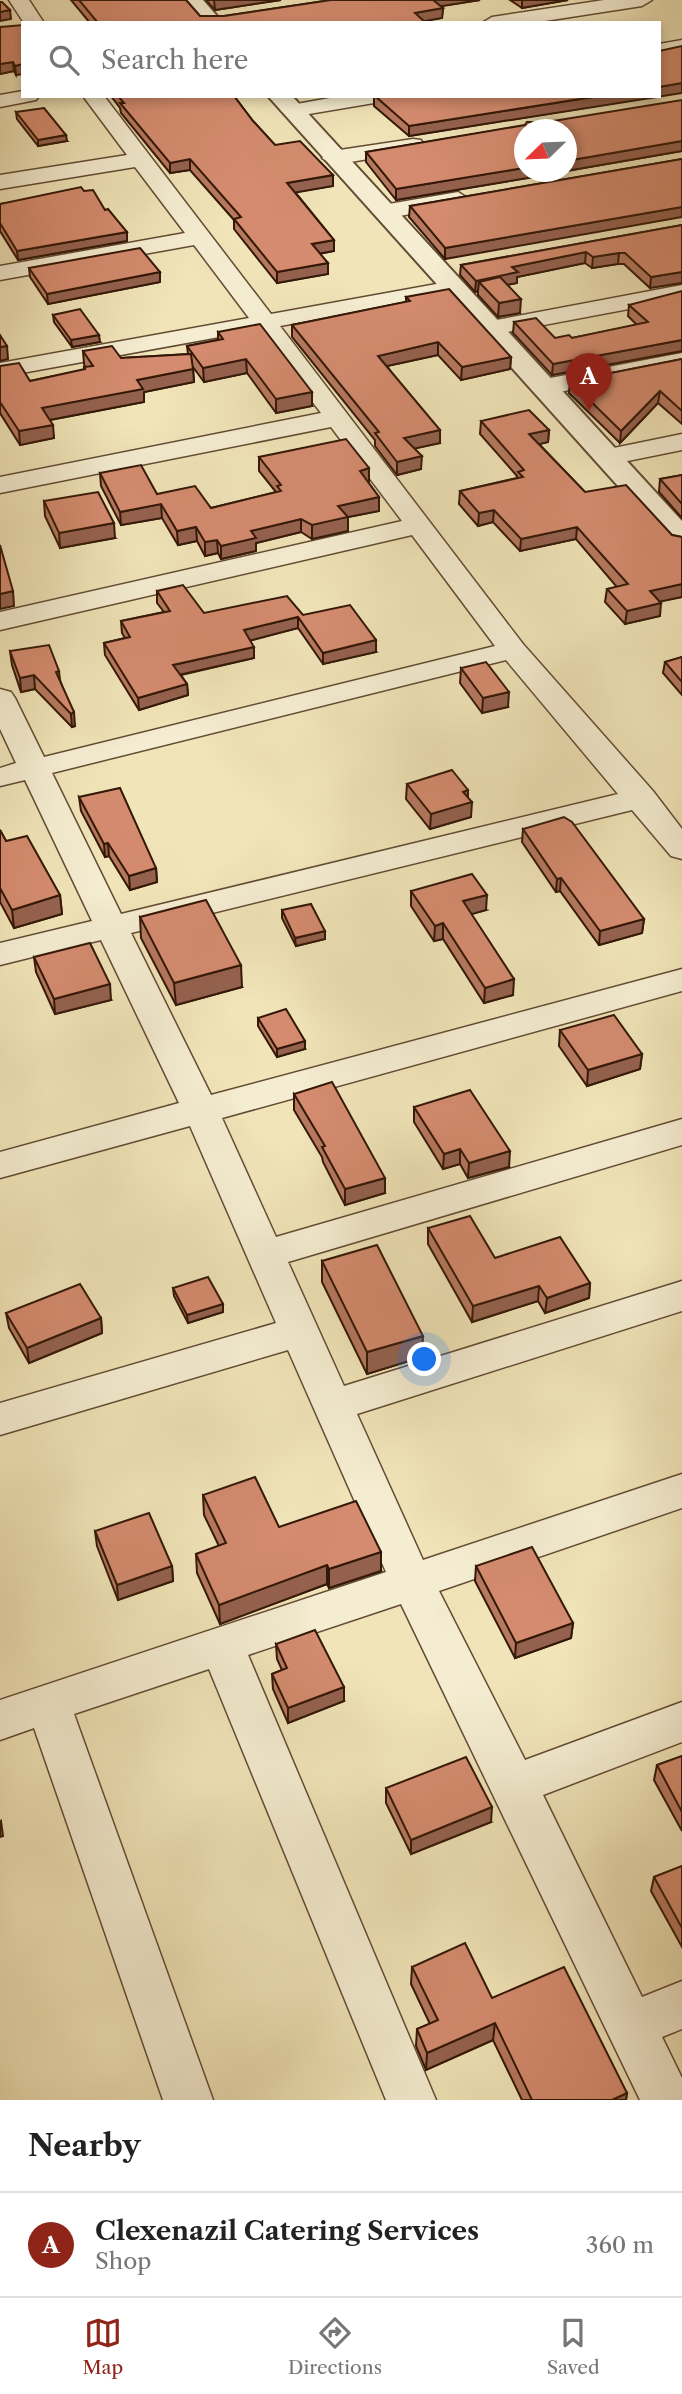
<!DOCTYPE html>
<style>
body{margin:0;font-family:"Libre Caslon Text",serif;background:#f6f6f6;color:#222}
.compass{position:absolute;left:514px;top:119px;width:63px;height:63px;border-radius:50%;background:#fff;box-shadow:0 4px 10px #0003;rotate:247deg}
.you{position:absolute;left:425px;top:1360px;width:24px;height:24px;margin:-18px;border:5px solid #fff;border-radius:50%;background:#1a73e8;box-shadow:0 0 0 10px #1a73e833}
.badge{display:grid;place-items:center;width:46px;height:46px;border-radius:50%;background:#8f2418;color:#fff;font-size:23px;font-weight:700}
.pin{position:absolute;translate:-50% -58px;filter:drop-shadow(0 2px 4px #0008)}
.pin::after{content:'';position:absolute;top:37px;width:24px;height:21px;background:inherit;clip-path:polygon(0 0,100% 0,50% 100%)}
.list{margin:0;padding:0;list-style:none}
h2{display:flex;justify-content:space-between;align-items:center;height:91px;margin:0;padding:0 28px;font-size:30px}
h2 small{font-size:23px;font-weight:400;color:#767676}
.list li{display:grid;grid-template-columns:46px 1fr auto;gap:21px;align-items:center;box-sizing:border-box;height:105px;padding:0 28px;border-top:2px solid #e0e0e0}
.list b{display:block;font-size:26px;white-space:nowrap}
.list p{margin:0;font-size:23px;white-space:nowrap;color:#767676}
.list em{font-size:23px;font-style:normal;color:#767676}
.icon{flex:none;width:38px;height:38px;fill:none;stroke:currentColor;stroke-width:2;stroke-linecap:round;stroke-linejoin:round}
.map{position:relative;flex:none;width:682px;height:2100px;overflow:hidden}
.search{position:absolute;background:#fff;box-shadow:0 4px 10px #0003;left:21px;right:21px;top:21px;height:77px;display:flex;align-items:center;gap:18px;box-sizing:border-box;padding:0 24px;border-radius:0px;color:#767676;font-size:26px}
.sheet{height:196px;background:#fff}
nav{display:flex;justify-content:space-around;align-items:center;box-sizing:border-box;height:98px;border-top:2px solid #e0e0e0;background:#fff;font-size:19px;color:#767676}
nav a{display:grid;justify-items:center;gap:4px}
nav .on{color:#8f2418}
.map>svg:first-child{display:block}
</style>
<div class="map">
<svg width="682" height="2100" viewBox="0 0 682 2100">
<rect width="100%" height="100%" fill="#f0e4b8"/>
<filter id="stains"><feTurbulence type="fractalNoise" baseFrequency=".00286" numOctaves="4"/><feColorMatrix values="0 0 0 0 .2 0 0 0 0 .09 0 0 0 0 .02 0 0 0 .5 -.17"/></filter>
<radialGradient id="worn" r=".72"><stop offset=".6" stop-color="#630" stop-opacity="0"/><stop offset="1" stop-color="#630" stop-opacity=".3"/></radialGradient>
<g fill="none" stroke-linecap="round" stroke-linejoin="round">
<g stroke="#634b33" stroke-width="3">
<g id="minor">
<path d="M 9,0 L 29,0 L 44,23 L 24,23 Z"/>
<path d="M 604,0 L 652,0 L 642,6 L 532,23 L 482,23 L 492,17 Z"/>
<path d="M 682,40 L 682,52 L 659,56 L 659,44 Z"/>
<path d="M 23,91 L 23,96 L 39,96 L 36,100 L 0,107 L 0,95 Z"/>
<path d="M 83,96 L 104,96 L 271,314 L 453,281 L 461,283 L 465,288 L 461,293 L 453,295 L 280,326 L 523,644 L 653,791 L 682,829 L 682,859 L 671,856 L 632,810 L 131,933 L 211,1095 L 682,969 L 682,991 L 222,1118 L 276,1237 L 682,1119 L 682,1145 L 288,1262 L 344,1386 L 682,1281 L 682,1311 L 357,1414 L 423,1560 L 682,1474 L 682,1508 L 439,1591 L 525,1760 L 682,1702 L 682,1742 L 543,1795 L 642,1997 L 682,1981 L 682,2029 L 662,2037 L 682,2078 L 682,2100 L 640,2100 L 401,1604 L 248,1655 L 436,2100 L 386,2100 L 209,1669 L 74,1714 L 213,2100 L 163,2100 L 34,1728 L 0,1740 L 0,1700 L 386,1572 L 288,1350 L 0,1435 L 0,1403 L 276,1323 L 190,1126 L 0,1178 L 0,1152 L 179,1103 L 101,940 L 0,965 L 0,943 L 92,921 L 25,780 L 0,786 L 0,768 L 16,763 L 0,729 L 0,689 L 11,692 L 15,698 L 44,757 L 495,646 L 412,535 L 0,630 L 0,612 L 402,521 L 331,427 L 0,493 L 0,477 L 321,413 L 258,330 L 0,377 L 0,363 L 249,318 L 194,245 L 0,280 L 0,266 L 185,233 L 135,167 L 0,189 L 0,175 L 127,155 ZM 506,660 L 618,794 L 121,914 L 52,773 Z"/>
<path d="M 341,96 L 390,96 L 380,102 L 291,117 L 281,111 L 291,105 Z"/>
<path d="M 413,139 L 421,140 L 424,145 L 421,150 L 333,165 L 322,158 L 333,151 Z"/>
<path d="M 458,192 L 469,199 L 466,204 L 383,219 L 372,212 L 383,205 Z"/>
<path d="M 682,285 L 682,299 L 491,335 L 482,333 L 479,328 L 482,323 L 491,321 Z"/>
<path d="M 682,353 L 682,367 L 545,395 L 536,392 L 532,387 L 536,382 L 545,379 Z"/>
<path d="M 682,434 L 682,450 L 608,465 L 599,463 L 595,457 L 599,451 Z"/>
</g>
</g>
<g stroke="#634b33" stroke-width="4">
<g id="tertiary">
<path d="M 181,0 L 203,0 L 223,23 L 200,23 Z"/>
<path d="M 268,96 L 292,96 L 682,521 L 682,548 L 671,545 Z"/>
</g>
</g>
<use href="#minor" fill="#f5edd1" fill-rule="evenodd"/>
<use href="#tertiary" fill="#f5edd1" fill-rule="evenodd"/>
</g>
<g fill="#b6785f" stroke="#341807" stroke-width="2">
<path d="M 71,0 L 186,0 L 200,16 L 224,16 L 331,0 L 480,0 L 440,6 L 443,8 L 442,18 L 424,21 L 426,23 L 90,23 Z"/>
<path d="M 206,0 L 281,0 L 215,10 Z"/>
<path d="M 510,0 L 568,0 L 522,8 Z"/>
<path d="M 23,25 L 16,75 L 14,71 L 0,74 Z"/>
<path d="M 111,96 L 234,96 L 253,121 L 275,145 L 333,175 L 333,186 L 295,192 L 334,240 L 334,251 L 319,254 L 328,263 L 328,274 L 277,283 L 234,229 L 234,220 L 190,170 L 170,173 L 121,113 L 120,108 Z"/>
<path d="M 374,96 L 659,96 L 409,136 L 374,106 Z"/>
<path d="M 16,112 L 67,141 L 38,146 L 17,119 Z"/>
<path d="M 547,122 L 682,151 L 566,171 L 566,130 L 524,172 L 564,172 L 396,200 L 366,162 L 366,152 Z"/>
<path d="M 682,159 L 445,259 L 409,217 L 410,206 Z"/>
<path d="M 84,191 L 105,210 L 127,232 L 127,241 L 18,260 L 0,231 L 0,204 Z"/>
<path d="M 682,225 L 650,288 L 624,264 L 618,264 L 592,268 L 585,263 L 517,277 L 517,283 L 507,285 L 520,313 L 498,317 L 478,295 L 478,291 L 475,292 L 460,275 L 461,265 Z"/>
<path d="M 29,268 L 160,282 L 48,304 L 30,277 Z"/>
<path d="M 406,297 L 511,357 L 510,369 L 461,380 L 438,355 L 387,366 L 440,443 L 415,448 L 421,469 L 397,475 L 375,446 L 375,440 L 292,337 L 292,325 L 406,302 Z"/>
<path d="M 629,305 L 682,351 L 552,375 L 513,333 L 514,322 L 555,338 L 572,338 L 637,325 L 628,316 Z"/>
<path d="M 53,315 L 100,342 L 72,347 L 54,322 Z"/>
<path d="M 218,332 L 312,406 L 276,413 L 247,373 L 204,382 L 193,367 L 194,382 L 144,392 L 144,402 L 50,420 L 54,438 L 20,445 L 0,413 L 0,366 L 30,381 L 84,370 L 84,367 L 85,367 L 84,364 L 83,351 L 121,358 L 188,354 L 187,346 L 218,340 Z"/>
<path d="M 682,359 L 682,424 L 658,403 L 620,443 L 569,393 L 570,381 Z"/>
<path d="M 481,421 L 549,430 L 548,442 L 539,444 L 585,492 L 672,535 L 682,537 L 682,597 L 660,601 L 660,616 L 625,624 L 605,602 L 607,589 L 617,587 L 576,539 L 520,551 L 493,522 L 478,526 L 459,504 L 460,491 L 517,478 L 517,476 L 480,434 Z"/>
<path d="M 259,457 L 369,482 L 368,482 L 379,497 L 379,511 L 348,517 L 348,531 L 312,539 L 301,532 L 256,543 L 256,551 L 221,559 L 218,553 L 205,556 L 197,541 L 178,545 L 162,518 L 121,525 L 101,486 L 100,473 L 157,494 L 211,508 L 276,492 L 259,471 Z"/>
<path d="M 682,475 L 682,518 L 659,492 L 660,479 Z"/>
<path d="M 44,501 L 115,538 L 60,548 L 45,516 Z"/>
<path d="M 157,591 L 204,613 L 303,615 L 376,652 L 323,664 L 298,628 L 250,640 L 254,658 L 181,675 L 187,684 L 188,695 L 139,710 L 105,655 L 104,643 L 125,638 L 122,633 L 121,621 L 164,612 L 157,603 Z"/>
<path d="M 10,651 L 59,671 L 60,680 L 75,726 L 72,727 L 35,689 L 21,692 L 12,665 Z"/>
<path d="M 682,657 L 682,695 L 663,673 L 665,662 Z"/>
<path d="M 461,668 L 508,707 L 482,713 L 460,683 Z"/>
<path d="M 407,784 L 468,798 L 471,817 L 430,829 L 406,799 Z"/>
<path d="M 79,797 L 156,868 L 157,882 L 130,890 L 109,856 L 105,857 L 81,811 Z"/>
<path d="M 523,829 L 644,919 L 642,933 L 599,945 L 560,891 L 556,892 L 522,842 Z"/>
<path d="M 0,830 L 6,841 L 60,895 L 62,914 L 14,928 L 0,902 Z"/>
<path d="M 411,891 L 486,910 L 471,914 L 513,995 L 484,1003 L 443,939 L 434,941 L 411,906 Z"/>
<path d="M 282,910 L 325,931 L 325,939 L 296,946 L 282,918 Z"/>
<path d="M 140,917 L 242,987 L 176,1005 L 141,938 Z"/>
<path d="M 34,957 L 111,1000 L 55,1014 L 36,972 Z"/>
<path d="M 258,1018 L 305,1049 L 277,1057 L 258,1026 Z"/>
<path d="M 560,1030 L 642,1054 L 640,1069 L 587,1086 L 559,1046 Z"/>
<path d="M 294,1094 L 385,1193 L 345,1205 L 323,1162 L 322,1157 L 294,1110 Z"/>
<path d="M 414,1107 L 509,1167 L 468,1178 L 460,1164 L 443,1169 L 414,1122 Z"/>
<path d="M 428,1228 L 495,1258 L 590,1283 L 589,1298 L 545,1313 L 538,1301 L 472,1322 L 428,1244 Z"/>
<path d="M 322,1261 L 422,1357 L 367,1374 L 322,1282 Z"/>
<path d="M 173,1288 L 223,1304 L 223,1312 L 188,1323 L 174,1296 Z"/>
<path d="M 6,1313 L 101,1318 L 102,1333 L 29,1363 L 9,1328 Z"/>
<path d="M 203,1495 L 279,1527 L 381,1571 L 329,1588 L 327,1584 L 220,1624 L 197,1573 L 196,1554 L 219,1546 L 204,1515 Z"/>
<path d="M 95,1531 L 172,1566 L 173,1581 L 118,1600 L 97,1546 Z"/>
<path d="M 476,1566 L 573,1623 L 571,1638 L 515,1658 L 475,1581 Z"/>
<path d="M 276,1644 L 344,1701 L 288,1723 L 273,1689 L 272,1674 L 282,1670 L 277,1659 Z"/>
<path d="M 682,1756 L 682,1831 L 654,1780 L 657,1765 Z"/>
<path d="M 386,1788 L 491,1822 L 411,1854 L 386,1803 Z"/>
<path d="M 682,1866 L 682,1947 L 651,1891 L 654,1877 Z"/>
<path d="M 412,1967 L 492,1998 L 627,2093 L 626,2100 L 522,2100 L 493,2040 L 426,2070 L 416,2046 L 417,2029 L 430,2024 L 411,1984 Z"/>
</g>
<g fill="#94614e" stroke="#341807" stroke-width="2">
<path d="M 214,0 L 281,0 L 215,10 Z"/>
<path d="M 431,0 L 480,0 L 430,8 Z"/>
<path d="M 522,0 L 568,0 L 522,8 Z"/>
<path d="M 443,8 L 442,18 L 414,23 L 415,13 Z"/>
<path d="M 10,10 L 11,19 L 0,21 L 0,12 Z"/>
<path d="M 13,62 L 14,71 L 0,74 L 0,64 Z"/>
<path d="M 23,64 L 23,74 L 16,75 L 15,66 Z"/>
<path d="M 682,83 L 682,93 L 409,136 L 409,126 L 599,96 L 659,96 L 659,87 Z"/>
<path d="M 66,135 L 67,141 L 38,146 L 38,140 Z"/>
<path d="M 682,141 L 682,151 L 566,171 L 566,161 Z"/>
<path d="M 190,159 L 190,170 L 170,173 L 170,163 Z"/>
<path d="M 524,168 L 524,172 L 564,172 L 396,200 L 396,189 Z"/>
<path d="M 333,175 L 333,186 L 287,194 L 287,183 Z"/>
<path d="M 682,207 L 682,217 L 445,259 L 445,248 Z"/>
<path d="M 127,232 L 127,241 L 18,260 L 17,251 Z"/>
<path d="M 334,240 L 334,251 L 312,255 L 312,244 Z"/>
<path d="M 586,252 L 585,263 L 517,277 L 517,283 L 486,289 L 479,282 L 478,291 L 475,292 L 476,281 L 512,267 Z"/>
<path d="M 619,253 L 618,264 L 592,268 L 593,257 Z"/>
<path d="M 328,263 L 328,274 L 277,283 L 277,272 Z"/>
<path d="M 160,272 L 160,282 L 48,304 L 47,294 Z"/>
<path d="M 682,272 L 682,283 L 650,288 L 651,277 Z"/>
<path d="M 521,299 L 520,313 L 498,317 L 499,303 Z"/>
<path d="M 99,335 L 100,342 L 72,347 L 71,340 Z"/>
<path d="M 682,340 L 682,351 L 552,375 L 553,364 Z"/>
<path d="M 438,342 L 438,355 L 378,368 L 378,356 Z"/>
<path d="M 7,346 L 8,359 L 0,361 L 0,347 Z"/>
<path d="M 511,357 L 510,369 L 461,380 L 462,367 Z"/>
<path d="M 246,359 L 247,373 L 204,382 L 203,368 Z"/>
<path d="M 193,369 L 194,382 L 144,392 L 144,402 L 44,421 L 42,408 L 137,380 Z"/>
<path d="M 660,391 L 658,403 L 620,443 L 621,431 Z"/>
<path d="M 312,392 L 312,406 L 276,413 L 276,399 Z"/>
<path d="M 53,425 L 54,438 L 20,445 L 19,431 Z"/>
<path d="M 440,430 L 440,443 L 404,451 L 404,438 Z"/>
<path d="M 549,430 L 548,442 L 529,447 L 529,434 Z"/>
<path d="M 422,456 L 421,469 L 397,475 L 397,462 Z"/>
<path d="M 369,468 L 369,482 L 360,484 L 360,471 Z"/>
<path d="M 379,497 L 379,511 L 348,517 L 348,531 L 312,539 L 312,525 L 338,506 Z"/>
<path d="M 161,504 L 162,518 L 121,525 L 120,512 Z"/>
<path d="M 494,510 L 493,522 L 478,526 L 479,513 Z"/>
<path d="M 301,519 L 301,532 L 256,543 L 256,551 L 221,559 L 221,546 L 251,531 Z"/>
<path d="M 114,523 L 115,538 L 60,548 L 59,533 Z"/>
<path d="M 196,527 L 197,541 L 178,545 L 177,531 Z"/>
<path d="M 577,527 L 576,539 L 520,551 L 521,539 Z"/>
<path d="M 217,540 L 218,553 L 205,556 L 205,542 Z"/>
<path d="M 682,584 L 682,597 L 649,604 L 650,591 Z"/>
<path d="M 13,591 L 14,606 L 0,609 L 0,594 Z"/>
<path d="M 661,603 L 660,616 L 625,624 L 627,611 Z"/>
<path d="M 298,617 L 298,628 L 245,642 L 244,630 Z"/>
<path d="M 376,640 L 376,652 L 323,664 L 323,653 Z"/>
<path d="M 254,647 L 254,658 L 174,676 L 173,665 Z"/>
<path d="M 34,675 L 35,689 L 21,692 L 20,678 Z"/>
<path d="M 187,684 L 188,695 L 139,710 L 138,698 Z"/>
<path d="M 509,692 L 508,707 L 482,713 L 483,698 Z"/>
<path d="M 74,712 L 75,726 L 72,727 L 71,714 Z"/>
<path d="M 468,790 L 468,803 L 472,802 L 471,817 L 430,829 L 431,814 L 463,792 Z"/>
<path d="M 108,843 L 109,856 L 105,857 L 104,844 Z"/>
<path d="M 156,868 L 157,882 L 130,890 L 129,876 Z"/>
<path d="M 561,878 L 560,891 L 556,892 L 557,879 Z"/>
<path d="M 60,895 L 62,914 L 14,928 L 12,910 Z"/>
<path d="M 487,895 L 486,910 L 462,917 L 463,901 Z"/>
<path d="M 644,919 L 642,933 L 599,945 L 600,931 Z"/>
<path d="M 443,923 L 443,939 L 434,941 L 435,926 Z"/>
<path d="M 325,931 L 325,939 L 296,946 L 295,938 Z"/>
<path d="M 241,965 L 242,987 L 176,1005 L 174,983 Z"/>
<path d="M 514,979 L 513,995 L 484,1003 L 485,988 Z"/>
<path d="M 110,984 L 111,1000 L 55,1014 L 54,999 Z"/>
<path d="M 305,1041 L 305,1049 L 277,1057 L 277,1049 Z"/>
<path d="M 642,1054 L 640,1069 L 587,1086 L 588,1070 Z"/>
<path d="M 460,1149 L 460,1164 L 443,1169 L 444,1154 Z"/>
<path d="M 510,1151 L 509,1167 L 468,1178 L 469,1163 Z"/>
<path d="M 385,1178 L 385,1193 L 345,1205 L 345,1189 Z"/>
<path d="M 590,1283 L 589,1298 L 545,1313 L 547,1298 Z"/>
<path d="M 539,1286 L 538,1301 L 472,1322 L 473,1306 Z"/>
<path d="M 223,1304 L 223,1312 L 188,1323 L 187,1315 Z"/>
<path d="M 101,1318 L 102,1333 L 29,1363 L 27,1348 Z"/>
<path d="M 423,1336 L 422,1357 L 367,1374 L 367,1352 Z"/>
<path d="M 381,1552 L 381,1571 L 329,1588 L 329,1569 Z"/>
<path d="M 327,1565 L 327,1584 L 220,1624 L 219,1605 Z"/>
<path d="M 172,1566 L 173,1581 L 118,1600 L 117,1585 Z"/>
<path d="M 573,1623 L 571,1638 L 515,1658 L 516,1643 Z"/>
<path d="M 344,1687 L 344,1701 L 288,1723 L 288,1708 Z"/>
<path d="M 492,1807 L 491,1822 L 411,1854 L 411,1840 Z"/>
<path d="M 1,1821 L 3,1836 L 0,1837 L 0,1822 Z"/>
<path d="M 495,2023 L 493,2040 L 426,2070 L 427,2053 Z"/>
<path d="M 627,2093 L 626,2100 L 612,2100 Z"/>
</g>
<g fill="#d48b6f" stroke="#341807" stroke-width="2">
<path d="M 79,0 L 186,0 L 200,16 L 224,16 L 331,0 L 433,0 L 443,8 L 415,13 L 426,23 L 98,23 Z"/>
<path d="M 0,2 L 2,2 L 10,10 L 0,12 Z"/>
<path d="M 23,25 L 23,64 L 15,66 L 13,62 L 0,64 L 0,27 Z"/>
<path d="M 682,46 L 682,83 L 659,87 L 659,51 Z"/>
<path d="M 118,96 L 234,96 L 253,121 L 275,145 L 300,141 L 333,175 L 287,183 L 334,240 L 312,244 L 328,263 L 277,272 L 234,219 L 241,217 L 190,159 L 170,163 L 120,103 L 124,103 Z"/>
<path d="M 375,96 L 599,96 L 409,126 Z"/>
<path d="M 682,100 L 682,141 L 566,161 L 566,130 L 524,130 L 524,168 L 396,189 L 366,152 L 525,125 L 527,122 L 547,122 Z"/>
<path d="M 44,108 L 66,135 L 38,140 L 16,112 Z"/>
<path d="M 682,159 L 682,207 L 445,248 L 410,206 Z"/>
<path d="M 81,187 L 84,191 L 93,190 L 105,210 L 108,209 L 127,232 L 17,251 L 0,223 L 0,204 Z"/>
<path d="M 682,225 L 682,272 L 651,277 L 625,253 L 619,253 L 593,257 L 586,252 L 512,267 L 518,272 L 476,281 L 461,265 Z"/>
<path d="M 140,248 L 160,272 L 47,294 L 29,268 Z"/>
<path d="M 500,277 L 521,299 L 499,303 L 479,282 Z"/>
<path d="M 449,289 L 511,357 L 462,367 L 438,342 L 378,356 L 440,430 L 404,438 L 422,456 L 397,462 L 375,433 L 379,432 L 292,325 L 410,301 L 406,297 Z"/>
<path d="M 682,291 L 682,340 L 553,364 L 514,322 L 536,318 L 555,338 L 569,335 L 572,338 L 648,322 L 629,305 Z"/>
<path d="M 80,309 L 99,335 L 71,340 L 53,315 Z"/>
<path d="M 260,324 L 312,392 L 276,399 L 246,359 L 203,368 L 187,346 L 223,339 L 218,332 Z"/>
<path d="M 0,335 L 7,346 L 0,347 Z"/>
<path d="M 112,346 L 121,358 L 191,354 L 193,369 L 137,380 L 143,389 L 42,408 L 53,425 L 19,431 L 0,402 L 0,366 L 19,363 L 30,381 L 85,369 L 84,367 L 93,366 L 83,351 Z"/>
<path d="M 682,359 L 682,411 L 660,391 L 621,431 L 570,381 Z"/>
<path d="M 529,410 L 549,430 L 529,434 L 585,492 L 626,485 L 672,535 L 682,537 L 682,584 L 650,591 L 661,603 L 627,611 L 607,589 L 628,584 L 577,527 L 521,539 L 494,510 L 479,513 L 460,491 L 523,477 L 518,472 L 524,470 L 481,421 Z"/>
<path d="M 346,439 L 369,468 L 360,471 L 379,497 L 338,506 L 348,517 L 312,525 L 301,519 L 251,531 L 256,538 L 221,546 L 217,540 L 205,542 L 196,527 L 177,531 L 161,504 L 120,512 L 100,473 L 141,465 L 157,494 L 195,486 L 211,508 L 281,491 L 277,486 L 281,485 L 259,457 Z"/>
<path d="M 682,475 L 682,504 L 660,479 Z"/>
<path d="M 98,492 L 114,523 L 59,533 L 44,501 Z"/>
<path d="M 0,545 L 13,591 L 0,594 Z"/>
<path d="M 183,585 L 204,613 L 287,596 L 303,615 L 350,605 L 376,640 L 323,653 L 298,617 L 244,630 L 254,647 L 173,665 L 187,684 L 138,698 L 104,643 L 130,637 L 121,621 L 170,611 L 157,591 Z"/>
<path d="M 49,645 L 59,671 L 56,672 L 74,712 L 71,714 L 34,675 L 20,678 L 10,651 Z"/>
<path d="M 682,657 L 682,682 L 665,662 Z"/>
<path d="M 486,662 L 509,692 L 483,698 L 461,668 Z"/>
<path d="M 452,770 L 468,790 L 463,792 L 472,802 L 431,814 L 407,784 Z"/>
<path d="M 120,788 L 156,868 L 129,876 L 108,843 L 104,844 L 79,797 Z"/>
<path d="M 564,817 L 572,822 L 644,919 L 600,931 L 561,878 L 557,879 L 523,829 Z"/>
<path d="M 0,830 L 6,841 L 27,836 L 60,895 L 12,910 L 0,888 Z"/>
<path d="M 472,874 L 487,895 L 463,901 L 514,979 L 485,988 L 443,923 L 435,926 L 411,891 Z"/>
<path d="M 206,900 L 241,965 L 174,983 L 140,917 Z"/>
<path d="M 311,904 L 325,931 L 295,938 L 282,910 Z"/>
<path d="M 90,943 L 110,984 L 54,999 L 34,957 Z"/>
<path d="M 286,1009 L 305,1041 L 277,1049 L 258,1018 Z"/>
<path d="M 614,1015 L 642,1054 L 588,1070 L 560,1030 Z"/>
<path d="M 332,1082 L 385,1178 L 345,1189 L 322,1147 L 325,1146 L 294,1094 Z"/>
<path d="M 470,1090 L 510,1151 L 469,1163 L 460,1149 L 444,1154 L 414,1107 Z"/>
<path d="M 470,1216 L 495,1258 L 560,1237 L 590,1283 L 547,1298 L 539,1286 L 473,1306 L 428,1228 Z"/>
<path d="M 377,1245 L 423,1336 L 367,1352 L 322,1261 Z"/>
<path d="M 208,1277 L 223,1304 L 187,1315 L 173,1288 Z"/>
<path d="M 80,1284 L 101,1318 L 27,1348 L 6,1313 Z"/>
<path d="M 255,1477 L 279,1527 L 356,1501 L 381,1552 L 329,1569 L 327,1565 L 219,1605 L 196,1554 L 226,1543 L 203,1495 Z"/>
<path d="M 149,1513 L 172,1566 L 117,1585 L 95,1531 Z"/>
<path d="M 532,1547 L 573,1623 L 516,1643 L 476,1566 Z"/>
<path d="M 315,1630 L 344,1687 L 288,1708 L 272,1674 L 287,1668 L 276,1644 Z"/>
<path d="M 682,1756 L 682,1812 L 657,1765 Z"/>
<path d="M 466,1757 L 492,1807 L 411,1840 L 386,1788 Z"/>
<path d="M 682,1866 L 682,1928 L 654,1877 Z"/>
<path d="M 465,1943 L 492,1998 L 564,1967 L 627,2093 L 612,2100 L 532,2100 L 495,2023 L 427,2053 L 417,2029 L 438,2020 L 412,1967 Z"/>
</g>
<rect width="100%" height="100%" filter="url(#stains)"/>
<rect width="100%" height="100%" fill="url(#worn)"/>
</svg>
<svg class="compass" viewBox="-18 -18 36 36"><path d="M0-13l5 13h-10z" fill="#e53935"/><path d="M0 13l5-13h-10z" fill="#767676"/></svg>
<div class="you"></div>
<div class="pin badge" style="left:589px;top:411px">A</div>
<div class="search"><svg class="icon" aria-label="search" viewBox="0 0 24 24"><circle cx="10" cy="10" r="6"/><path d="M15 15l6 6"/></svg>Search here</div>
</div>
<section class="sheet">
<h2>Nearby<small></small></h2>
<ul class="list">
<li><span class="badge">A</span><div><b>Clexenazil Catering Services</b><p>Shop</p></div><em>360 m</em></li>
</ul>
</section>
<nav>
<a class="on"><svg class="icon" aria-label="map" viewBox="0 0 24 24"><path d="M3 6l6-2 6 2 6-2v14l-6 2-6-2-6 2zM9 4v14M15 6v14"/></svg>Map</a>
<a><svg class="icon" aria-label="directions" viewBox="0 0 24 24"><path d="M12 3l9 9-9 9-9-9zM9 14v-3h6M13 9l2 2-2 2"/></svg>Directions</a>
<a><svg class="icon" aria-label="saved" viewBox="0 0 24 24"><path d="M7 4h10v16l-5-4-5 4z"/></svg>Saved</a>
</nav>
